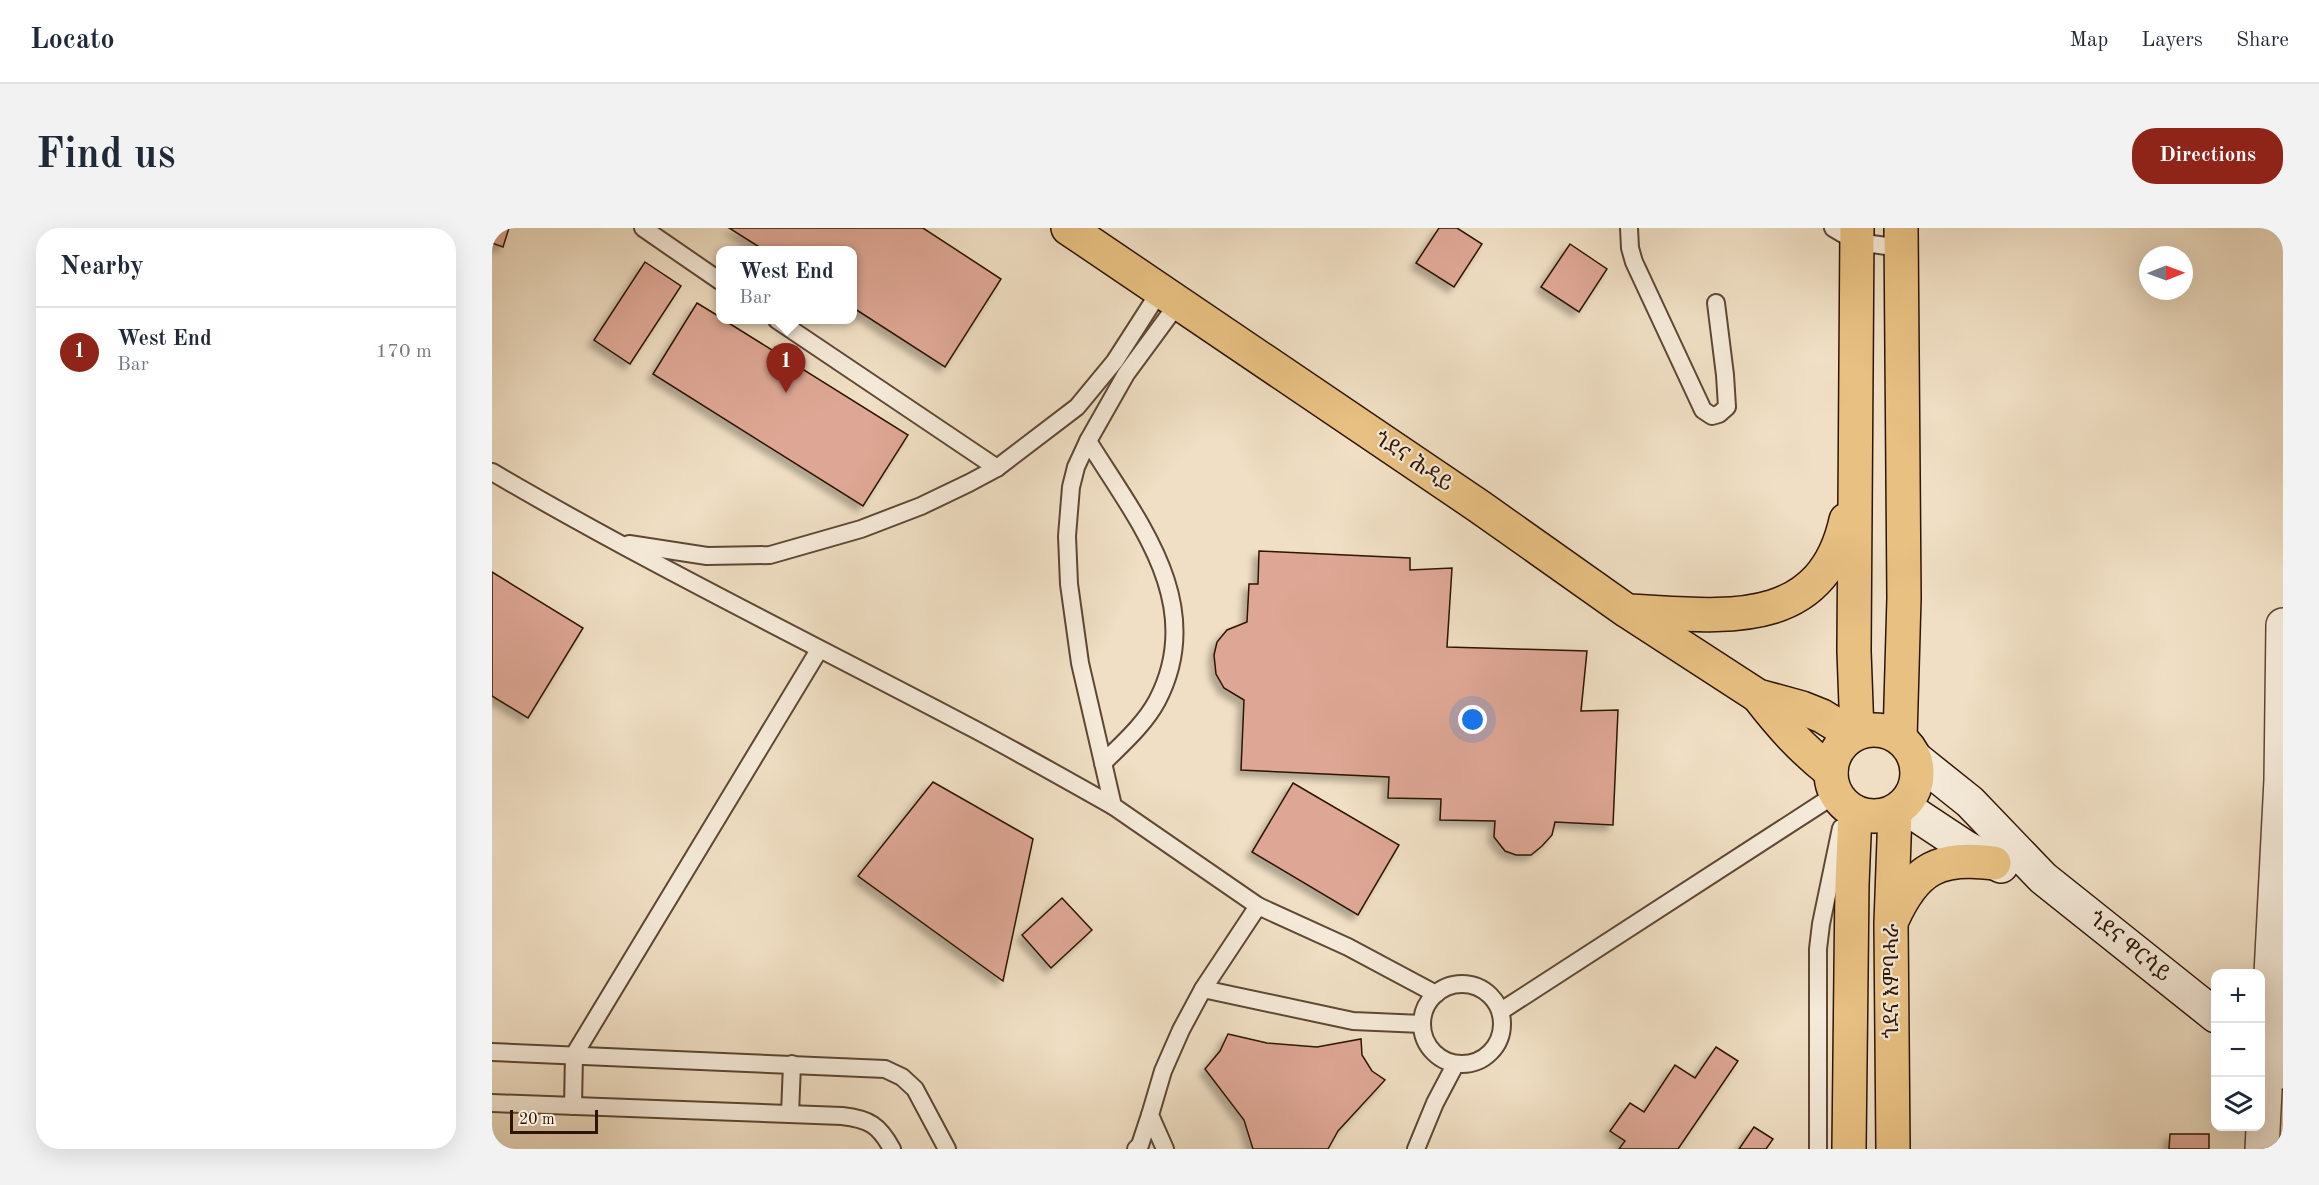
<!DOCTYPE html>
<meta charset="utf-8">
<style>
body{margin:0;font-family:"Old Standard TT","Noto Serif Ethiopic",serif;background:#f2f2f3;color:#1f2937}
.controls{position:absolute;right:18px;bottom:18px;display:grid;overflow:hidden;border-radius:12px;box-shadow:0 6px 24px #0002}
.controls button{width:54px;height:54px;display:grid;place-items:center;padding:0;border:0;border-bottom:2px solid #e0e1e3;background:#fff;color:#1f2937;font:30px sans-serif}
.compass{position:absolute;left:1647px;top:18px;width:54px;height:54px;border-radius:50%;background:#fff;box-shadow:0 6px 24px #0002;rotate:89deg}
.scale{position:absolute;left:18px;bottom:15px;width:88px;box-sizing:border-box;padding-left:6px;border:3px solid #2e1404;border-top:0;font-size:16px;line-height:21px;white-space:nowrap;color:#2e1404;-webkit-text-stroke:4px #f5ead9;paint-order:stroke}
.you{position:absolute;left:981px;top:492px;width:21px;height:21px;margin:-15px;border:4px solid #fff;border-radius:50%;background:#1a73e8;box-shadow:0 0 0 9px #1a73e833}
.badge{display:grid;place-items:center;width:39px;height:39px;border-radius:50%;background:#8f2418;color:#fff;font-size:20px;font-weight:700}
.pin{position:absolute;translate:-50% -50px;filter:drop-shadow(0 2px 3px #0008)}
.pin::after{content:'';position:absolute;top:32px;width:21px;height:18px;background:inherit;clip-path:polygon(0 0,100% 0,50% 100%)}
.popup{position:absolute;left:224px;top:18px;width:141px;height:78px;box-sizing:border-box;display:grid;place-content:center;border-radius:12px;background:#fff;filter:drop-shadow(0 2px 4px #0005);font-size:20px;white-space:nowrap;color:#747a83}
.popup b{font-size:22px;color:#1f2937}
.popup::after{content:'';position:absolute;left:50%;top:100%;margin-left:-12px;border:12px solid transparent;border-top-color:#fff}
.list{margin:0;padding:0;list-style:none}
h2{display:flex;justify-content:space-between;align-items:center;height:78px;margin:0;padding:0 24px;font-size:26px}
h2 small{font-size:20px;font-weight:400;color:#747a83}
.list li{display:grid;grid-template-columns:39px 1fr auto;gap:18px;align-items:center;box-sizing:border-box;height:90px;padding:0 24px;border-top:2px solid #e0e1e3}
.list b{display:block;font-size:22px;white-space:nowrap}
.list p{margin:0;font-size:20px;white-space:nowrap;color:#747a83}
.list em{font-size:20px;font-style:normal;color:#747a83}
.icon{flex:none;width:33px;height:33px;fill:none;stroke:currentColor;stroke-width:2;stroke-linecap:round;stroke-linejoin:round}
.map{position:relative;flex:none;width:1791px;height:921px;overflow:hidden;border-radius:24px}
header{display:flex;align-items:center;gap:36px;box-sizing:border-box;height:84px;padding:0 30px;background:#fff;border-bottom:2px solid #e0e1e3}
header strong{font-size:28px}
nav{display:flex;gap:33px;margin-inline-start:auto;font-size:21px}
.intro{display:flex;align-items:center;justify-content:space-between;box-sizing:border-box;height:144px;padding:0 36px}
h1{margin:0;font-size:42px}
.button{padding:15px 27px;border-radius:24px;background:#8f2418;color:#fff;font-size:21px;font-weight:700}
main{display:flex;gap:36px;padding:0 36px}
aside{flex:1;background:#fff;border-radius:24px;box-shadow:0 6px 24px #0002}
.map>svg:first-child{display:block}
</style>
<header>
<strong>Locato</strong>
<nav><a>Map</a><a>Layers</a><a>Share</a></nav>
</header>
<div class="intro"><h1>Find us</h1><a class="button">Directions</a></div>
<main>
<aside>
<h2>Nearby<small></small></h2>
<ul class="list">
<li><span class="badge">1</span><div><b>West End</b><p>Bar</p></div><em>170 m</em></li>
</ul>
</aside>
<div class="map">
<svg width="1791" height="921" viewBox="0 0 1791 921">
<defs>
<filter id="shadow"><feDropShadow dx="-5.5" dy="5.5" stdDeviation="3" flood-color="#0004"/></filter>
</defs>
<rect width="100%" height="100%" fill="#f0dfc4"/>
<filter id="stains"><feTurbulence type="fractalNoise" baseFrequency=".00333" numOctaves="4"/><feColorMatrix values="0 0 0 0 .2 0 0 0 0 .09 0 0 0 0 .02 0 0 0 .5 -.17"/></filter>
<radialGradient id="worn" r=".72"><stop offset=".6" stop-color="#630" stop-opacity="0"/><stop offset="1" stop-color="#630" stop-opacity=".3"/></radialGradient>
<g fill="#dea795" stroke="#2e1404" stroke-width="1.5" filter="url(#shadow)">
<path d="M 0,0 L 17,0 L 11,19 L 0,15 Z"/>
<path d="M 237,0 L 431,0 L 509,51 L 453,139 L 360,79 L 360,22 L 272,22 Z"/>
<path d="M 947,0 L 965,0 L 990,16 L 962,59 L 924,35 Z"/>
<path d="M 1078,16 L 1115,41 L 1087,84 L 1049,59 Z"/>
<path d="M 153,34 L 189,58 L 138,136 L 102,112 Z"/>
<path d="M 205,75 L 228,89 L 228,92 L 232,92 L 416,207 L 371,278 L 161,146 Z"/>
<path d="M 767,323 L 918,330 L 918,342 L 960,340 L 955,419 L 1095,423 L 1089,483 L 1126,482 L 1121,597 L 1063,594 L 1060,607 L 1050,618 L 1039,627 L 1024,627 L 1013,623 L 1002,609 L 1003,593 L 948,592 L 949,571 L 896,570 L 897,549 L 749,542 L 752,472 L 732,460 L 724,446 L 722,427 L 725,414 L 735,402 L 755,394 L 757,356 L 766,356 Z"/>
<path d="M 0,344 L 91,400 L 36,490 L 0,468 Z"/>
<path d="M 441,554 L 541,611 L 511,753 L 366,648 Z"/>
<path d="M 801,555 L 907,617 L 866,687 L 760,624 Z"/>
<path d="M 570,670 L 600,702 L 559,740 L 530,707 Z"/>
<path d="M 736,806 L 775,815 L 825,819 L 869,811 L 870,827 L 880,843 L 893,852 L 846,903 L 836,921 L 761,921 L 752,892 L 713,841 L 728,823 Z"/>
<path d="M 1224,819 L 1246,833 L 1186,921 L 1127,921 L 1133,913 L 1118,903 L 1138,875 L 1152,884 L 1183,837 L 1203,850 Z"/>
<path d="M 1262,899 L 1281,911 L 1274,921 L 1247,921 Z"/>
<path d="M 1678,906 L 1717,906 L 1717,921 L 1677,921 Z"/>
</g>
<g fill="none" stroke-linecap="round" stroke-linejoin="round">
<g stroke="#5e4734" stroke-width="20">
<g id="lane">
<path d="M 151,0 L 228,53"/>
<path d="M 1137,0 L 1138,20 L 1142,34 L 1211,182 L 1220,188 L 1227,186 L 1235,179 L 1233,147 L 1224,75"/>
<path d="M 1341,0 L 1365,14 L 1409,20"/>
<path d="M 687,74 L 634,146 L 596,213 L 584,239 L 579,259 L 575,308 L 577,356 L 588,435 L 621,578 L 766,678 L 856,719 L 944,766"/>
<path d="M 285,92 L 505,240"/>
<path d="M 596,213 C 645,292 716,376 665,473 C 652,497 630,516 611,535"/>
<path d="M 0,244 C 157,336 321,416 482,501 C 529,526 575,552 621,578"/>
<path d="M 137,316 L 215,328 L 278,327 L 369,301 L 429,278 L 477,255 L 505,240 L 585,179 L 623,133 L 668,63"/>
<circle cx="970" cy="796" r="40"/>
<path d="M 711,761 L 766,678"/>
<path d="M 1009,783 L 1344,566"/>
<path d="M 0,824 L 393,841 L 410,849 L 423,861 L 455,921"/>
<path d="M 0,875 L 350,888 C 377,891 387,897 400,921"/>
<path d="M 81,878 L 82,827 L 327,422"/>
<path d="M 298,886 L 300,836"/>
<path d="M 644,921 L 648,917 L 658,887"/>
<path d="M 673,921 L 658,887 L 671,843 L 689,802 L 711,761 L 861,793 L 930,796"/>
<path d="M 924,921 L 943,875 L 963,837"/>
<path d="M 1326,921 L 1326,721 L 1329,696 L 1349,600"/>
</g>
</g>
<g stroke="#5e4734" stroke-width="36">
<path id="street" d="M 1770,921 L 1789,552 L 1791,397"/>
</g>
<g stroke="#2e1404" stroke-width="36">
<g id="secondary">
<path d="M 1423,530 L 1478,574 L 1551,650 L 1724,788"/>
<path d="M 1411,578 L 1473,619 L 1509,638"/>
<path d="M 1768,824 L 1791,844"/>
</g>
</g>
<g stroke="#2e1404" stroke-width="36">
<g id="primary">
<path d="M 576,0 L 988,279 L 1135,383 L 1266,468 L 1310,480 L 1330,488 L 1361,507"/>
<path d="M 1365,0 L 1362,423 L 1365,505"/>
<path d="M 1136,383 C 1225,387 1329,406 1354,292"/>
<path d="M 1266,468 C 1290,499 1309,520 1339,544"/>
<circle cx="1382" cy="545" r="43"/>
<path d="M 1408,510 L 1412,370 L 1409,0"/>
<path d="M 1401,690 C 1424,640 1447,628 1502,635"/>
<path d="M 1357,921 L 1360,656 L 1363,584"/>
<path d="M 1401,921 L 1399,695 L 1403,584"/>
</g>
</g>
<use href="#lane" stroke="#f5ead9" stroke-width="16"/>
<use href="#street" stroke="#f5ead9" stroke-width="33"/>
<use href="#secondary" stroke="#f5ead9" stroke-width="33"/>
<use href="#primary" stroke="#e8c082" stroke-width="33"/>
</g>
<g text-anchor="middle" dominant-baseline="central" stroke-width="4.5" stroke-linejoin="round" paint-order="stroke">
<g font-size="21" fill="#2e1404" stroke="#f5ead9">
<text transform="translate(921 234) rotate(34)">ጎደና ሕዳይ</text>
<text transform="translate(1637 719) rotate(39)">ጎደና ዋርሳይ</text>
<text transform="translate(1400 753) rotate(-90)">ጎደና እምባሓራ</text>
</g>
</g>
<rect width="100%" height="100%" filter="url(#stains)"/>
<rect width="100%" height="100%" fill="url(#worn)"/>
</svg>
<div class="controls">
<button>+</button>
<button>−</button>
<button><svg class="icon" aria-label="layers" viewBox="0 0 24 24"><path d="M12 4l9 5-9 5-9-5zM3 14l9 5 9-5"/></svg></button>
</div>
<svg class="compass" viewBox="-18 -18 36 36"><path d="M0-13l5 13h-10z" fill="#e53935"/><path d="M0 13l5-13h-10z" fill="#747a83"/></svg>
<div class="scale">20 m</div>
<div class="you"></div>
<div class="pin badge" style="left:294px;top:165px">1</div>
<div class="popup"><b>West End</b>Bar</div>
</div>
</main>
